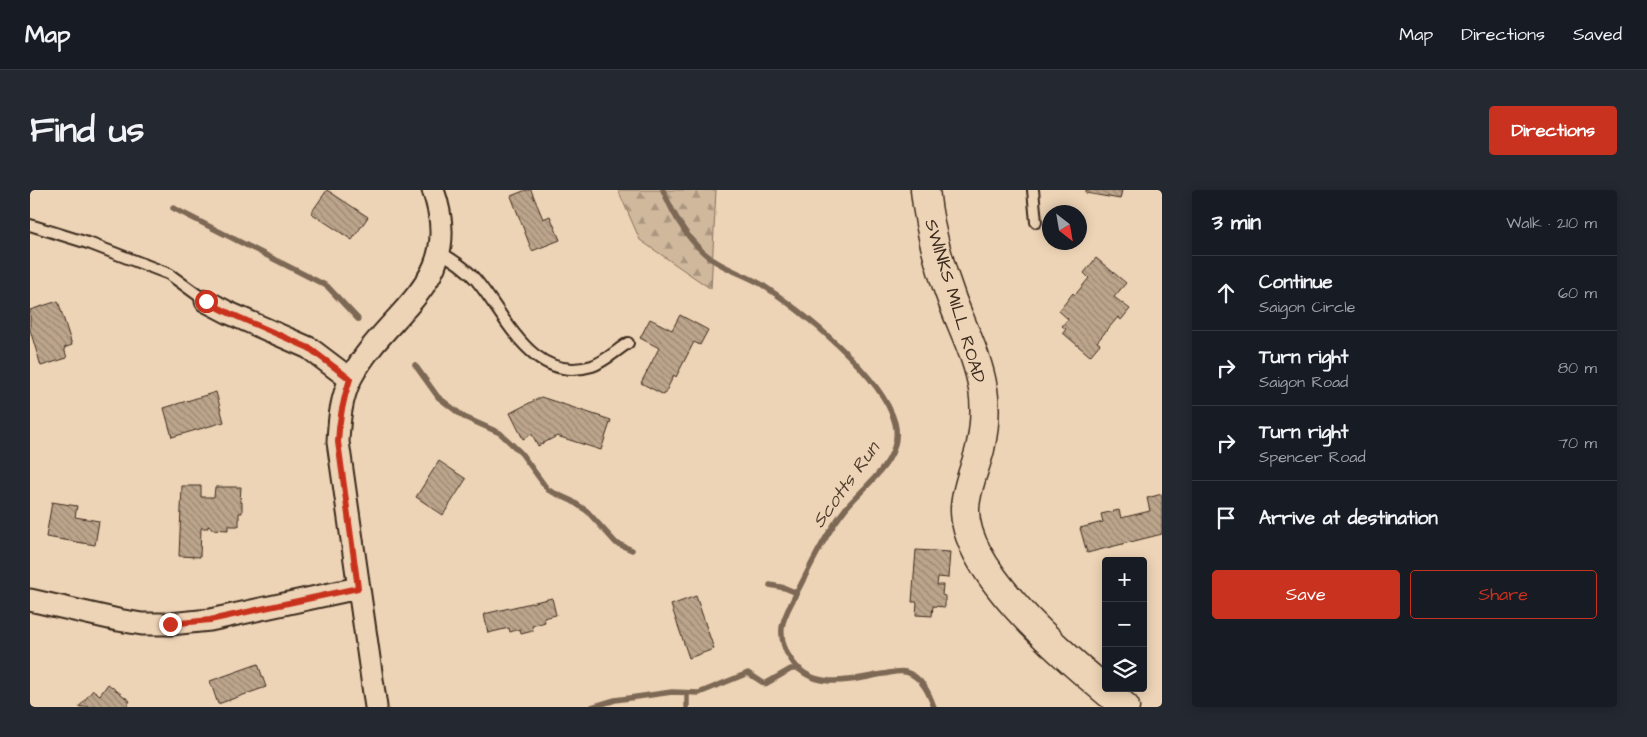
<!DOCTYPE html>
<meta charset="utf-8">
<style>
body{margin:0;font-family:"Architects Daughter",sans-serif;background:#242831;color:#f1f3f6}
.controls{position:absolute;right:15px;bottom:15px;display:grid;overflow:hidden;border-radius:5px;box-shadow:0 2px 12px #0003}
.controls button{width:45px;height:45px;display:grid;place-items:center;padding:0;border:0;border-bottom:1px solid #363941;background:#171b24;color:#f1f3f6;font:25px sans-serif}
.compass{position:absolute;left:1012px;top:15px;width:45px;height:45px;border-radius:50%;background:#171b24;box-shadow:0 2px 12px #0003;rotate:149deg}
.stop{position:absolute;width:15px;height:15px;margin:-11px;border:4px solid #c8321e;border-radius:50%;background:#fff}
.stop.end{background:#c8321e;border-color:#fff;box-shadow:0 1px 5px #0008}
.list{margin:0;padding:0;list-style:none}
h2{display:flex;justify-content:space-between;align-items:center;height:65px;margin:0;padding:0 20px;font-size:21px}
h2 small{font-size:16px;font-weight:400;color:#9ea1a6}
.list li{display:grid;grid-template-columns:32px 1fr auto;gap:15px;align-items:center;box-sizing:border-box;height:75px;padding:0 20px;border-top:1px solid #363941}
.list b{display:block;font-size:19px;white-space:nowrap}
.list p{margin:0;font-size:16px;white-space:nowrap;color:#9ea1a6}
.list em{font-size:16px;font-style:normal;color:#9ea1a6}
.actions{display:flex;gap:10px;padding:15px 20px}
.actions a{flex:1;padding:11px 0;border:1px solid #c8321e;border-radius:5px;text-align:center;font-size:18px;color:#c8321e}
.actions .main{background:#c8321e;color:#fff}
.icon{flex:none;width:28px;height:28px;fill:none;stroke:currentColor;stroke-width:2;stroke-linecap:round;stroke-linejoin:round}
.map{position:relative;flex:none;width:1132px;height:517px;overflow:hidden;border-radius:5px}
header{display:flex;align-items:center;gap:30px;box-sizing:border-box;height:70px;padding:0 25px;background:#171b24;border-bottom:1px solid #363941}
header strong{font-size:24px}
nav{display:flex;gap:28px;margin-inline-start:auto;font-size:18px}
.intro{display:flex;align-items:center;justify-content:space-between;box-sizing:border-box;height:120px;padding:0 30px}
h1{margin:0;font-size:35px}
.button{padding:12px 22px;border-radius:5px;background:#c8321e;color:#fff;font-size:18px;font-weight:700}
main{display:flex;gap:30px;padding:0 30px}
aside{flex:1;background:#171b24;border-radius:5px;box-shadow:0 2px 12px #0003}
.map>svg:first-child{display:block}
</style>
<header>
<strong>Map</strong>
<nav><a>Map</a><a>Directions</a><a>Saved</a></nav>
</header>
<div class="intro"><h1>Find us</h1><a class="button">Directions</a></div>
<main>
<div class="map">
<svg width="1132" height="517" viewBox="0 0 1132 517">
<defs>
<pattern id="forest-firs" width="22" height="20" patternUnits="userSpaceOnUse" patternTransform="scale(1.25)"><rect width="22" height="20" fill="#d0b89d"/><path d="M5 1l3.5 6h-7zM16 11l3.5 6h-7z" fill="#aa967f"/></pattern>
<pattern id="building-back-hatch" width="6" height="6" patternUnits="userSpaceOnUse" patternTransform="scale(1.25)"><rect width="6" height="6" fill="#bca58c"/><path d="M-1 5l2 2M0 0l6 6M5-1l2 2" fill="none" stroke="#9a8772"/></pattern>
</defs>
<rect width="100%" height="100%" fill="#eed4b6"/>
<filter id="ink" filterUnits="userSpaceOnUse"><feTurbulence type="fractalNoise" baseFrequency=".02" numOctaves="2"/><feDisplacementMap in="SourceGraphic" scale="10" xChannelSelector="R" yChannelSelector="G"/><feConvolveMatrix kernelMatrix="1 2 1 2 8 2 1 2 1" color-interpolation-filters="sRGB"/></filter>
<g filter="url(#ink)">
<path fill="url(#forest-firs)" stroke="#86715e" d="M 588,0 L 686,0 L 681,99 L 610,50 Z"/>
<g fill="none" stroke-linecap="round" stroke-linejoin="round">
<g stroke="#7c6855" stroke-width="5.5">
<path d="M 633,0 C 643,24 658,51 679,67 C 694,79 714,84 731,94 C 771,120 853,186 865,233 C 874,269 836,294 816,318 C 796,343 782,373 767,402 C 762,413 753,426 752,438 C 751,448 754,460 760,468 C 781,502 820,490 853,484 C 860,483 869,480 876,482 C 892,487 899,503 904,517"/>
<path d="M 143,18 L 297,96 L 328,129"/>
<path d="M 385,175 L 408,207 L 434,227 L 470,243 L 491,263 L 518,300 L 542,311 L 557,321 L 586,353 L 602,360"/>
<path d="M 740,395 L 755,398 L 767,403"/>
<path d="M 657,503 L 657,517"/>
<path d="M 562,517 L 585,510 L 642,502 L 669,503 L 718,483 L 735,494 L 761,479 L 770,479"/>
</g>
</g>
<g fill="url(#building-back-hatch)" stroke="#3b2a1e">
<path d="M 297,0 L 338,27 L 322,50 L 281,23 Z"/>
<path d="M 496,0 L 501,0 L 513,29 L 520,26 L 530,50 L 502,61 L 481,6 Z"/>
<path d="M 1056,0 L 1092,0 L 1090,9 L 1056,3 Z"/>
<path d="M 1066,68 L 1096,93 L 1084,107 L 1100,119 L 1091,130 L 1088,127 L 1067,152 L 1070,154 L 1060,166 L 1033,143 L 1036,139 L 1032,136 L 1038,129 L 1029,121 L 1043,103 L 1045,105 L 1059,88 L 1054,83 Z"/>
<path d="M 28,111 L 42,155 L 34,158 L 37,168 L 11,176 L 0,140 L 0,120 Z"/>
<path d="M 650,125 L 678,140 L 670,155 L 664,152 L 646,187 L 644,185 L 634,205 L 611,193 L 629,158 L 610,148 L 620,129 L 642,140 Z"/>
<path d="M 186,202 L 194,232 L 142,247 L 134,218 Z"/>
<path d="M 511,207 L 581,230 L 571,260 L 527,246 L 508,256 L 502,244 L 493,249 L 480,223 Z"/>
<path d="M 409,271 L 436,289 L 413,325 L 386,307 Z"/>
<path d="M 152,296 L 171,296 L 171,307 L 184,307 L 185,297 L 211,297 L 210,312 L 212,312 L 212,323 L 209,323 L 209,336 L 198,336 L 198,340 L 181,339 L 181,337 L 178,336 L 178,338 L 171,338 L 170,367 L 149,366 Z"/>
<path d="M 1132,304 L 1132,344 L 1057,363 L 1050,338 L 1073,332 L 1071,324 L 1089,320 L 1091,328 L 1120,321 L 1117,308 Z"/>
<path d="M 22,312 L 47,316 L 45,327 L 69,331 L 65,355 L 16,347 Z"/>
<path d="M 886,360 L 920,362 L 918,388 L 908,387 L 907,395 L 913,395 L 912,405 L 915,406 L 915,417 L 903,416 L 902,426 L 886,425 L 887,412 L 882,412 Z"/>
<path d="M 666,406 L 684,459 L 659,468 L 641,415 Z"/>
<path d="M 522,408 L 526,425 L 514,428 L 515,432 L 502,436 L 503,441 L 491,444 L 490,439 L 480,442 L 479,438 L 458,443 L 454,424 Z"/>
<path d="M 228,474 L 236,497 L 188,514 L 180,491 Z"/>
<path d="M 78,494 L 100,511 L 96,517 L 49,517 L 63,500 L 70,505 Z"/>
</g>
<g fill="none" stroke-linecap="round" stroke-linejoin="round">
<g stroke="#3b2a1e" stroke-width="14">
<g id="lane">
<path d="M 1003,0 L 1006,32"/>
<path d="M 0,35 L 61,54 L 139,84 L 176,111"/>
<path d="M 410,62 C 423,70 436,78 446,90 C 477,127 502,194 562,176 C 574,172 587,160 598,153"/>
</g>
</g>
<g stroke="#3b2a1e" stroke-width="25">
<g id="street">
<path d="M 176,111 L 199,123 L 279,158 L 320,189"/>
<path d="M 0,410 L 88,430 L 112,434 L 140,434 L 180,430 L 328,398"/>
<path d="M 346,517 L 308,252 C 309,230 311,208 321,188 C 357,119 437,94 403,0"/>
</g>
</g>
<g stroke="#3b2a1e" stroke-width="31">
<path id="secondary" d="M 895,0 C 899,38 909,75 922,110 C 933,139 948,168 953,199 C 956,218 954,241 950,259 C 945,279 936,298 935,318 C 933,386 1047,476 1095,517"/>
</g>
<use href="#lane" stroke="#eed4b6" stroke-width="10"/>
<use href="#street" stroke="#eed4b6" stroke-width="21"/>
<use href="#secondary" stroke="#eed4b6" stroke-width="28"/>
</g>
</g>
<g fill="none" stroke-linecap="round" stroke-linejoin="round" filter="url(#ink)">
<path stroke="#c8321e" stroke-width="6" d="M 140,434 L 180,430 L 328,398 L 308,252 C 309,229 313,210 320,189 L 279,158 L 199,123 L 176,111"/>
</g>
<g text-anchor="middle" dominant-baseline="central" stroke-width="4.5" stroke-linejoin="round" paint-order="stroke">
<g font-size="18" fill="#3b2a1e" stroke="#eed4b6">
<text transform="translate(925 111) rotate(73)">SWINKS MILL ROAD</text>
</g>
<g font-size="19" font-style="italic" fill="#513f30" stroke="#eed4b6">
<text transform="translate(816 295) rotate(-54)">Scotts Run</text>
</g>
</g>
</svg>
<div class="controls">
<button>+</button>
<button>−</button>
<button><svg class="icon" aria-label="layers" viewBox="0 0 24 24"><path d="M12 4l9 5-9 5-9-5zM3 14l9 5 9-5"/></svg></button>
</div>
<svg class="compass" viewBox="-18 -18 36 36"><path d="M0-13l5 13h-10z" fill="#e53935"/><path d="M0 13l5-13h-10z" fill="#9ea1a6"/></svg>
<div class="stop" style="left:176px;top:111px"></div>
<div class="stop end" style="left:140px;top:434px"></div>
</div>
<aside>
<h2>3 min<small>Walk · 210 m</small></h2>
<ul class="list">
<li><svg class="icon" aria-label="ahead" viewBox="0 0 24 24"><path d="M12 20V5M6 11l6-6 6 6"/></svg><div><b>Continue</b><p>Saigon Circle</p></div><em>60 m</em></li>
<li><svg class="icon" aria-label="right" viewBox="0 0 24 24"><path d="M7 20v-9h11M14 6l5 5-5 5"/></svg><div><b>Turn right</b><p>Saigon Road</p></div><em>80 m</em></li>
<li><svg class="icon" aria-label="right" viewBox="0 0 24 24"><path d="M7 20v-9h11M14 6l5 5-5 5"/></svg><div><b>Turn right</b><p>Spencer Road</p></div><em>70 m</em></li>
<li><svg class="icon" aria-label="arrive" viewBox="0 0 24 24"><path d="M6 21V4h12l-3 4 3 4H6"/></svg><div><b>Arrive at destination</b></div></li>
</ul>
<div class="actions"><a class="main">Save</a><a>Share</a></div>
</aside>
</main>
